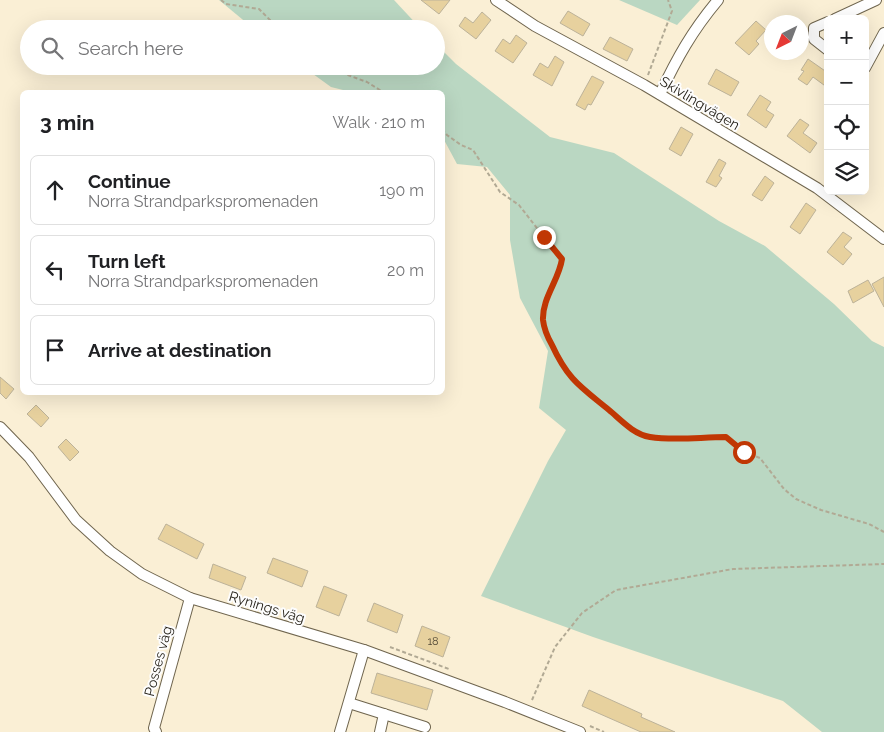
<!DOCTYPE html>
<meta charset="utf-8">
<style>
body{margin:0;font-family:Raleway,sans-serif;background:#f6f6f6;color:#202124}
.controls{position:absolute;right:15px;top:15px;display:grid;overflow:hidden;border-radius:8px;box-shadow:0 5px 20px #0002}
.controls button{width:45px;height:45px;display:grid;place-items:center;padding:0;border:0;border-bottom:1px solid #e0e0e0;background:#fff;color:#202124;font:25px sans-serif}
.compass{position:absolute;left:764px;top:15px;width:45px;height:45px;border-radius:50%;background:#fff;box-shadow:0 5px 20px #0002;rotate:222deg}
.stop{position:absolute;width:15px;height:15px;margin:-11px;border:4px solid #c03704;border-radius:50%;background:#fff}
.stop.end{background:#c03704;border-color:#fff;box-shadow:0 1px 5px #0008}
.list{margin:0;padding:0;list-style:none}
h2{display:flex;justify-content:space-between;align-items:center;height:65px;margin:0;padding:0 20px;font-size:21px}
h2 small{font-size:16px;font-weight:400;color:#757577}
.list li{display:grid;grid-template-columns:32px 1fr auto;gap:15px;align-items:center;box-sizing:border-box;height:70px;margin:0 10px 10px;padding:0 10px;border:1px solid #e0e0e0;border-radius:8px}
.list b{display:block;font-size:19px;white-space:nowrap}
.list p{margin:0;font-size:16px;white-space:nowrap;color:#757577}
.list em{font-size:16px;font-style:normal;color:#757577}
.icon{flex:none;width:28px;height:28px;fill:none;stroke:currentColor;stroke-width:2;stroke-linecap:round;stroke-linejoin:round}
.map{position:relative;flex:none;width:884px;height:732px;overflow:hidden}
.search{position:absolute;background:#fff;box-shadow:0 5px 20px #0002;left:20px;top:20px;width:425px;height:55px;display:flex;align-items:center;gap:12px;box-sizing:border-box;padding:0 18px;border-radius:28px;color:#757577;font-size:19px}
.panel{position:absolute;background:#fff;box-shadow:0 5px 20px #0002;left:20px;top:90px;width:425px;height:305px;border-radius:8px}
.map>svg:first-child{display:block}
</style>
<div class="map">
<svg width="884" height="732" viewBox="0 0 884 732">
<rect width="100%" height="100%" fill="#faefd5"/>
<g fill="#bad7c2">
<path d="M 219,0 L 394,0 L 421,29 L 254,29 Z"/>
<path d="M 619,0 L 700,0 L 677,25 Z"/>
<path d="M 436,44 L 456,64 L 550,137 L 614,153 L 719,221 L 765,246 L 834,304 L 872,341 L 884,347 L 884,732 L 822,732 L 783,701 L 593,637 L 481,596 L 548,461 L 566,430 L 539,408 L 548,351 L 520,298 L 510,240 L 510,195 L 487,167 L 457,164 L 443,138 L 442,92 L 351,92 L 331,87 L 302,66 L 436,66 Z"/>
</g>
<g fill="#e7d19e" stroke="#bcb299">
<path d="M 421,0 L 450,0 L 439,14 Z"/>
<path d="M 568,11 L 590,24 L 583,36 L 560,23 Z"/>
<path d="M 482,12 L 491,20 L 476,39 L 459,26 L 465,17 L 473,23 Z"/>
<path d="M 756,21 L 766,30 L 756,41 L 759,44 L 749,55 L 735,43 Z"/>
<path d="M 516,35 L 527,43 L 513,63 L 495,51 L 503,39 L 510,44 Z"/>
<path d="M 610,37 L 633,49 L 627,61 L 603,49 Z"/>
<path d="M 555,56 L 564,62 L 552,86 L 533,75 L 540,63 L 548,68 Z"/>
<path d="M 808,59 L 828,73 L 828,88 L 813,77 L 807,85 L 798,79 L 804,71 L 801,70 Z"/>
<path d="M 716,69 L 739,82 L 731,96 L 708,84 Z"/>
<path d="M 592,76 L 604,82 L 591,105 L 588,104 L 585,110 L 576,105 Z"/>
<path d="M 760,95 L 771,102 L 766,110 L 774,115 L 766,128 L 747,115 Z"/>
<path d="M 800,119 L 809,125 L 803,133 L 817,143 L 810,153 L 787,136 Z"/>
<path d="M 681,127 L 693,134 L 681,156 L 669,149 Z"/>
<path d="M 719,159 L 726,163 L 719,176 L 722,178 L 716,187 L 706,182 Z"/>
<path d="M 765,176 L 774,183 L 762,201 L 752,195 Z"/>
<path d="M 806,203 L 816,210 L 800,234 L 790,227 Z"/>
<path d="M 843,232 L 852,238 L 844,247 L 852,254 L 843,265 L 827,252 Z"/>
<path d="M 884,277 L 884,307 L 872,284 Z"/>
<path d="M 868,280 L 874,291 L 853,303 L 848,291 Z"/>
<path d="M 0,377 L 14,389 L 6,399 L 0,393 Z"/>
<path d="M 36,405 L 49,418 L 41,427 L 27,414 Z"/>
<path d="M 66,439 L 79,452 L 70,461 L 58,447 Z"/>
<path d="M 166,524 L 204,544 L 197,559 L 158,539 Z"/>
<path d="M 273,558 L 308,571 L 302,587 L 267,573 Z"/>
<path d="M 213,564 L 246,577 L 241,590 L 209,578 Z"/>
<path d="M 324,586 L 347,595 L 339,616 L 316,607 Z"/>
<path d="M 374,603 L 403,615 L 397,633 L 367,621 Z"/>
<path d="M 422,626 L 450,637 L 443,657 L 415,646 Z"/>
<path d="M 377,673 L 433,690 L 427,710 L 371,693 Z"/>
<path d="M 589,690 L 642,714 L 641,717 L 675,732 L 641,732 L 582,706 Z"/>
</g>
<g fill="none" stroke-linecap="round" stroke-linejoin="round">
<g stroke="#6f654e" stroke-width="12">
<g id="street">
<path d="M 496,0 L 535,26 L 644,85 L 817,188 L 884,239"/>
<path d="M 835,19 L 876,0"/>
<path d="M 828,22 L 814,28 L 814,39 L 828,50"/>
<path d="M 865,68 L 884,33"/>
<path d="M 660,94 C 677,58 692,31 718,0"/>
<path d="M 0,427 L 29,457 L 76,520 L 110,551 L 142,574 L 190,598 L 364,650 L 505,702 L 580,732"/>
<path d="M 349,703 L 425,727"/>
<path d="M 156,732 L 154,728 L 190,598"/>
<path d="M 340,732 L 364,650"/>
<path d="M 380,732 L 384,714"/>
</g>
</g>
<g stroke="#b1a994" stroke-width="2" stroke-dasharray="4 2.5" stroke-linecap="butt">
<path d="M 221,0 L 226,4 L 259,9 L 279,29"/>
<path d="M 323,66 L 367,82 L 383,92"/>
<path d="M 648,75 L 672,11 L 668,0"/>
<path d="M 442,129 L 447,135 L 461,145 L 473,150 L 500,192 L 519,205 L 561,259 C 559,280 542,298 543,320 C 544,329 548,338 552,345 C 568,380 581,387 609,410 C 621,420 633,434 650,437 C 675,441 701,437 726,437 L 744,452 L 760,458 L 784,489 L 796,499 L 821,510 L 869,524 L 884,532"/>
<path d="M 390,647 L 449,669"/>
<path d="M 532,700 L 555,647 L 582,613 L 616,590 L 733,569 L 884,564"/>
<path d="M 590,726 L 604,732"/>
</g>
<use href="#street" stroke="#fff" stroke-width="10"/>
</g>
<g fill="none" stroke-linecap="round" stroke-linejoin="round">
<path stroke="#c03704" stroke-width="6" d="M 544,237 L 562,259 C 559,280 542,298 543,320 C 544,329 548,338 552,345 C 568,380 581,387 609,410 C 621,420 633,434 650,437 C 675,441 701,437 726,437 L 744,452"/>
</g>
<g text-anchor="middle" dominant-baseline="central" stroke-width="4" stroke-linejoin="round" paint-order="stroke">
<g font-size="11" fill="#524936">
<text x="433" y="641">18</text>
</g>
<g font-size="14" fill="#201c13" stroke="#fdfdfd">
<text transform="translate(700 103) rotate(31)">Skivlingvägen</text>
<text transform="translate(267 607) rotate(17)">Rynings väg</text>
<text transform="translate(158 661) rotate(-75)">Posses väg</text>
</g>
</g>
</svg>
<div class="controls">
<button>+</button>
<button>−</button>
<button><svg class="icon" aria-label="locate" viewBox="0 0 24 24"><circle cx="12" cy="12" r="6"/><path d="M12 2v4M12 18v4M2 12h4M18 12h4"/></svg></button>
<button><svg class="icon" aria-label="layers" viewBox="0 0 24 24"><path d="M12 4l9 5-9 5-9-5zM3 14l9 5 9-5"/></svg></button>
</div>
<svg class="compass" viewBox="-18 -18 36 36"><path d="M0-13l5 13h-10z" fill="#e53935"/><path d="M0 13l5-13h-10z" fill="#757577"/></svg>
<div class="stop" style="left:744px;top:452px"></div>
<div class="stop end" style="left:544px;top:237px"></div>
<div class="search"><svg class="icon" aria-label="search" viewBox="0 0 24 24"><circle cx="10" cy="10" r="6"/><path d="M15 15l6 6"/></svg>Search here</div>
<section class="panel">
<h2>3 min<small>Walk · 210 m</small></h2>
<ul class="list">
<li><svg class="icon" aria-label="ahead" viewBox="0 0 24 24"><path d="M12 20V5M6 11l6-6 6 6"/></svg><div><b>Continue</b><p>Norra Strandparkspromenaden</p></div><em>190 m</em></li>
<li><svg class="icon" aria-label="left" viewBox="0 0 24 24"><path d="M17 20v-9H6M10 6l-5 5 5 5"/></svg><div><b>Turn left</b><p>Norra Strandparkspromenaden</p></div><em>20 m</em></li>
<li><svg class="icon" aria-label="arrive" viewBox="0 0 24 24"><path d="M6 21V4h12l-3 4 3 4H6"/></svg><div><b>Arrive at destination</b></div></li>
</ul>
</section>
</div>
